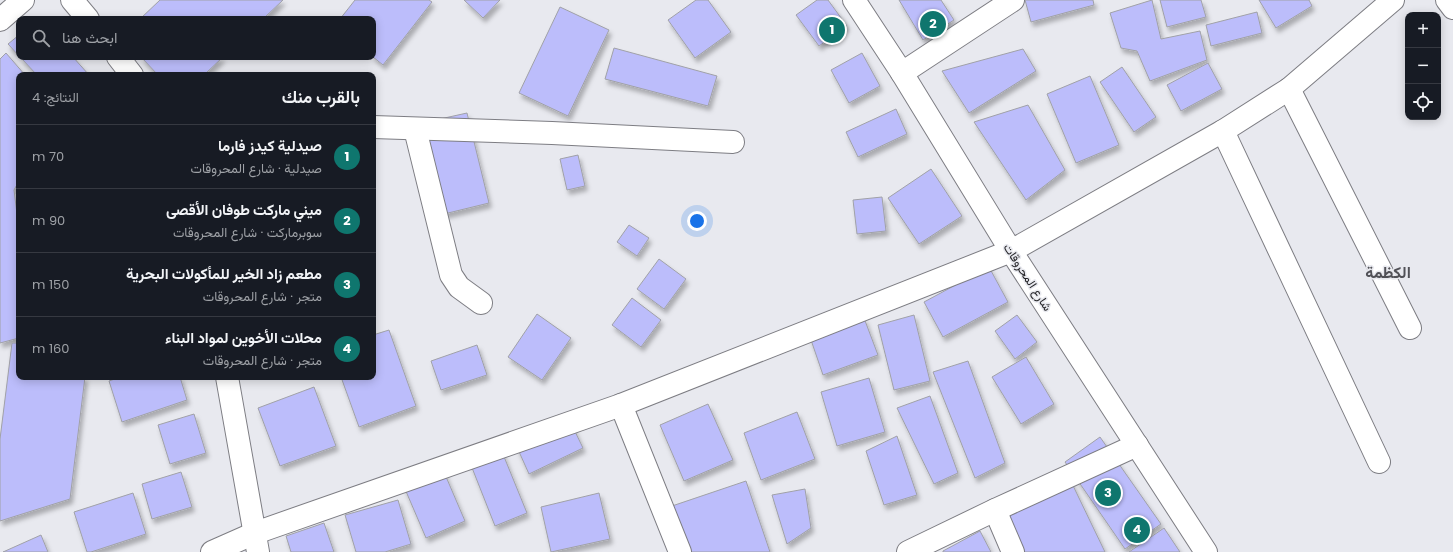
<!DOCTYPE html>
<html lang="ar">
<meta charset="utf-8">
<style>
body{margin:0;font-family:Poppins,Vazirmatn,sans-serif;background:#20242c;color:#f1f3f6;direction:rtl}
.controls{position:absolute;right:12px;top:12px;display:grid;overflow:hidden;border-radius:8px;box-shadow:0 2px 10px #0003}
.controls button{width:36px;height:36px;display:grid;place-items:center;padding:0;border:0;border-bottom:1px solid #363941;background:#171b24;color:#f1f3f6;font:20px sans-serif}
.you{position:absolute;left:697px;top:221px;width:14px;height:14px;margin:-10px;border:3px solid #fff;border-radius:50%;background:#1a73e8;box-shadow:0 0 0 6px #1a73e833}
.badge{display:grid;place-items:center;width:26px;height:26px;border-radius:50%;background:#0f766e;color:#fff;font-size:13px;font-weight:700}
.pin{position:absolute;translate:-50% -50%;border:2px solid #fff;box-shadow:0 1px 4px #0006}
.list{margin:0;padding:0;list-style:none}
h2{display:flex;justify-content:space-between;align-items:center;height:52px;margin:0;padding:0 16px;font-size:17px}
h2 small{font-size:13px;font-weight:400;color:#9ea1a6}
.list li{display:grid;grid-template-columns:26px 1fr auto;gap:12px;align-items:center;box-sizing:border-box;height:64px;padding:0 16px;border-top:1px solid #363941}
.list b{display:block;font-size:15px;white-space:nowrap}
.list p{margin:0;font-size:13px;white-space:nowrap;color:#9ea1a6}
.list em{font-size:13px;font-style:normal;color:#9ea1a6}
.icon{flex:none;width:22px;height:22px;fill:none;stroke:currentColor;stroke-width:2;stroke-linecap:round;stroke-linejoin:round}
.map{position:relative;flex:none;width:1453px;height:552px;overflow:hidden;direction:ltr}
.search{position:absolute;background:#171b24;box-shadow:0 2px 10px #0003;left:16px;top:16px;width:360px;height:44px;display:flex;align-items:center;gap:10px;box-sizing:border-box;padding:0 14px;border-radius:8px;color:#9ea1a6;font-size:15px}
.panel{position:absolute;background:#171b24;box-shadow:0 2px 10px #0003;left:16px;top:72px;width:360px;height:308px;border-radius:8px;direction:rtl}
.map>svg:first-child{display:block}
</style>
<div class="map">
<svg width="1453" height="552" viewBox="0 0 1453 552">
<defs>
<filter id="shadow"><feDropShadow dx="2.5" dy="4.5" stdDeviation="2" flood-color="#0004"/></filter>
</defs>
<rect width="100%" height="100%" fill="#e8e9ef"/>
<g fill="#bcbdfb" stroke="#a0a1a7" filter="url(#shadow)">
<path d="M 160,0 L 283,0 L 263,19 L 140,19 Z"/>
<path d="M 355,0 L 429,0 L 432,2 L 383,65 L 373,57 L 373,19 L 340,19 Z"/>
<path d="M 464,0 L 500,0 L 483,18 Z"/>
<path d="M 696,0 L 708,0 L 731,32 L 695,58 L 668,20 Z"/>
<path d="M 817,0 L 828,0 L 847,26 L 819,46 L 796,15 Z"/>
<path d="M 899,0 L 941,0 L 954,20 L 923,40 Z"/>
<path d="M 1025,0 L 1093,0 L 1094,5 L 1031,22 Z"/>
<path d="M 1152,0 L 1161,39 L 1200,31 L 1207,60 L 1150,81 L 1137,51 L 1121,48 L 1110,13 Z"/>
<path d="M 1160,0 L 1201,0 L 1206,17 L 1167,27 Z"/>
<path d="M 1259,0 L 1309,0 L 1312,6 L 1276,28 Z"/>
<path d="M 560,7 L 609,30 L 568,116 L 519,93 Z"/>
<path d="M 1257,12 L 1262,33 L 1211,46 L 1206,25 Z"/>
<path d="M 19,35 L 19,56 L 8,44 Z"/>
<path d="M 614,48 L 717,76 L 708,106 L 605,79 Z"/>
<path d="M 1023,49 L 1036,71 L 969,113 L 942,71 Z"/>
<path d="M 6,53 L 25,75 L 19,75 L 19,181 L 14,190 L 19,230 L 19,338 L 0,343 L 0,59 Z"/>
<path d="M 862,53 L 880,86 L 849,103 L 831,70 Z"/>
<path d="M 20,57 L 73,57 L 89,75 L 37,75 Z"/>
<path d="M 141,57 L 223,57 L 204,75 L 158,75 Z"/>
<path d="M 1208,63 L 1222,89 L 1181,111 L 1167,85 Z"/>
<path d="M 1122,67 L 1156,117 L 1134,132 L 1100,82 Z"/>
<path d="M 1090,76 L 1119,145 L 1076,163 L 1047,94 Z"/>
<path d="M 1028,105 L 1065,170 L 1026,200 L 974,122 Z"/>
<path d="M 896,109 L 907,134 L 858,157 L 846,132 Z"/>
<path d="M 467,113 L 489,203 L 444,214 L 422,123 Z"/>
<path d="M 578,155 L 585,186 L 567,190 L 560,159 Z"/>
<path d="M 931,169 L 962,216 L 919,244 L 888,198 Z"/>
<path d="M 882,197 L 886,231 L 857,234 L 853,200 Z"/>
<path d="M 629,225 L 649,238 L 637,256 L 617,242 Z"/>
<path d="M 659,259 L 686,279 L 664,309 L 637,289 Z"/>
<path d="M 989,267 L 1008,302 L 943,337 L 924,302 Z"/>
<path d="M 632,298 L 661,320 L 641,347 L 612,325 Z"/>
<path d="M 537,314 L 571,338 L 542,380 L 508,357 Z"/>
<path d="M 914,315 L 930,381 L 894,390 L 878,325 Z"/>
<path d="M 1017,315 L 1037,342 L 1015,359 L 995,331 Z"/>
<path d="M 864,318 L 878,355 L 823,375 L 810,337 Z"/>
<path d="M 389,330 L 416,406 L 359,427 L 341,377 L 373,377 L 373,335 Z"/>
<path d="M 12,343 L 19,343 L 19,377 L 85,377 L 70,499 L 0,521 L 0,439 Z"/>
<path d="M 477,345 L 487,375 L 441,390 L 431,361 Z"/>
<path d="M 1026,357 L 1054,404 L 1021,424 L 992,377 Z"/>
<path d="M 968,361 L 1005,463 L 975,478 L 933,372 Z"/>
<path d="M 120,377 L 180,377 L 187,400 L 122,422 L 109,381 Z"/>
<path d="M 869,378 L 885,432 L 837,446 L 821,392 Z"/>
<path d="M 314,387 L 336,446 L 280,466 L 258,408 Z"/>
<path d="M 930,396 L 958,473 L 934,484 L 897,408 Z"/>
<path d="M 708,404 L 733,460 L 684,481 L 660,425 Z"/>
<path d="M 797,412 L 815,459 L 761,480 L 744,433 Z"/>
<path d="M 194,414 L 206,453 L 170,464 L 158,425 Z"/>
<path d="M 569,419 L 583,448 L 529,474 L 516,445 Z"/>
<path d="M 897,436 L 917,495 L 884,505 L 866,451 Z"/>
<path d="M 496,437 L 527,513 L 495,526 L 465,450 Z"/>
<path d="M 1100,437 L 1161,524 L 1125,549 L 1065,462 Z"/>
<path d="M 438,458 L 465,521 L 426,538 L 399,475 Z"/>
<path d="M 1066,471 L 1105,552 L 1019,552 L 996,504 Z"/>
<path d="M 181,472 L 192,507 L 152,519 L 142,484 Z"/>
<path d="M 746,481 L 770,552 L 685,552 L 669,507 Z"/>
<path d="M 805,489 L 811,528 L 787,544 L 772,495 Z"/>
<path d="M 133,493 L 146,534 L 91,552 L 87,552 L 74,512 Z"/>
<path d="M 599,493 L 610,539 L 551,552 L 541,507 Z"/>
<path d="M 398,500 L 411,544 L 385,552 L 356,552 L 345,515 Z"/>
<path d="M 324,523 L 334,552 L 291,552 L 286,536 Z"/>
<path d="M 1164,528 L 1180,552 L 1129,552 Z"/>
<path d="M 980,531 L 991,552 L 943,552 L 943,551 Z"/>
<path d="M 41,535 L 48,552 L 3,552 Z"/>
</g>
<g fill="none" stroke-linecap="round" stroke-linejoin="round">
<g stroke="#7d7d83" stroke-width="24">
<g id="minor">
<path d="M 72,0 L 88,19"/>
<path d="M 1447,0 L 1453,8"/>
<path d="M 118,57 L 132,75"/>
<path d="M 902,73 L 1013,0"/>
<path d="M 1289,89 L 1410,328"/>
<path d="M 373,127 L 552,133 L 733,142"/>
<path d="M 415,129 L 451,275 L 459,287 L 481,303"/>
<path d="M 1223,131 L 1379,462"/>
<path d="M 227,377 L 258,552"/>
<path d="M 621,405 L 680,552"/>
<path d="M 995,510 L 1013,552"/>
<path d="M 212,552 L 255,533 L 621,405 L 1011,251 L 1223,131 L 1289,89 L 1393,0"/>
<path d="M 908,552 L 995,510 L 1137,445"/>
</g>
</g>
<g stroke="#7d7d83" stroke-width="24">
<path id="tertiary" d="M 854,0 L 902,73 L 1011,251 L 1206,552"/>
</g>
<g stroke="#7d7d83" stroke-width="24">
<path id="primary" d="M 0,20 L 23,0"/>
</g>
<use href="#minor" stroke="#fff" stroke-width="22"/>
<use href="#tertiary" stroke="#fff" stroke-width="22"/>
<use href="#primary" stroke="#fff" stroke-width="22"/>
</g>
<g text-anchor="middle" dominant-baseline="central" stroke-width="3" stroke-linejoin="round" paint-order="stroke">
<g font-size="12" fill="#252528" stroke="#e8e9ef">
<text transform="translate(1028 277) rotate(57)">شارع المحروقات</text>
</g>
<g font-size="16" font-weight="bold" fill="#515157" stroke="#e8e9ef">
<text x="1388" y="272">الكظمة</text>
</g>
</g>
</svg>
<div class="controls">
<button>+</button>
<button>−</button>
<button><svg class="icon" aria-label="locate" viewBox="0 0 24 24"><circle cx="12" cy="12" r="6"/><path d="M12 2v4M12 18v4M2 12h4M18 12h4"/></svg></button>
</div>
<div class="you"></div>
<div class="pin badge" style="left:832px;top:30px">1</div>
<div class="pin badge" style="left:933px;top:24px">2</div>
<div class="pin badge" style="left:1108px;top:493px">3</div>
<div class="pin badge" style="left:1137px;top:530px">4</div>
<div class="search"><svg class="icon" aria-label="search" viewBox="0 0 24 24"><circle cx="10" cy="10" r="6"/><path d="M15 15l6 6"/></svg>ابحث هنا</div>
<section class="panel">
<h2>بالقرب منك<small>النتائج: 4</small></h2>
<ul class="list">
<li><span class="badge">1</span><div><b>صيدلية كيدز فارما</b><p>صيدلية · شارع المحروقات</p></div><em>70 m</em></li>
<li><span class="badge">2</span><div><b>ميني ماركت طوفان الأقصى</b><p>سوبرماركت · شارع المحروقات</p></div><em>90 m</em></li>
<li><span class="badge">3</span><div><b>مطعم زاد الخير للمأكولات البحرية</b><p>متجر · شارع المحروقات</p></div><em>150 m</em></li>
<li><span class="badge">4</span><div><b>محلات الأخوين لمواد البناء</b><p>متجر · شارع المحروقات</p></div><em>160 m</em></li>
</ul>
</section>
</div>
